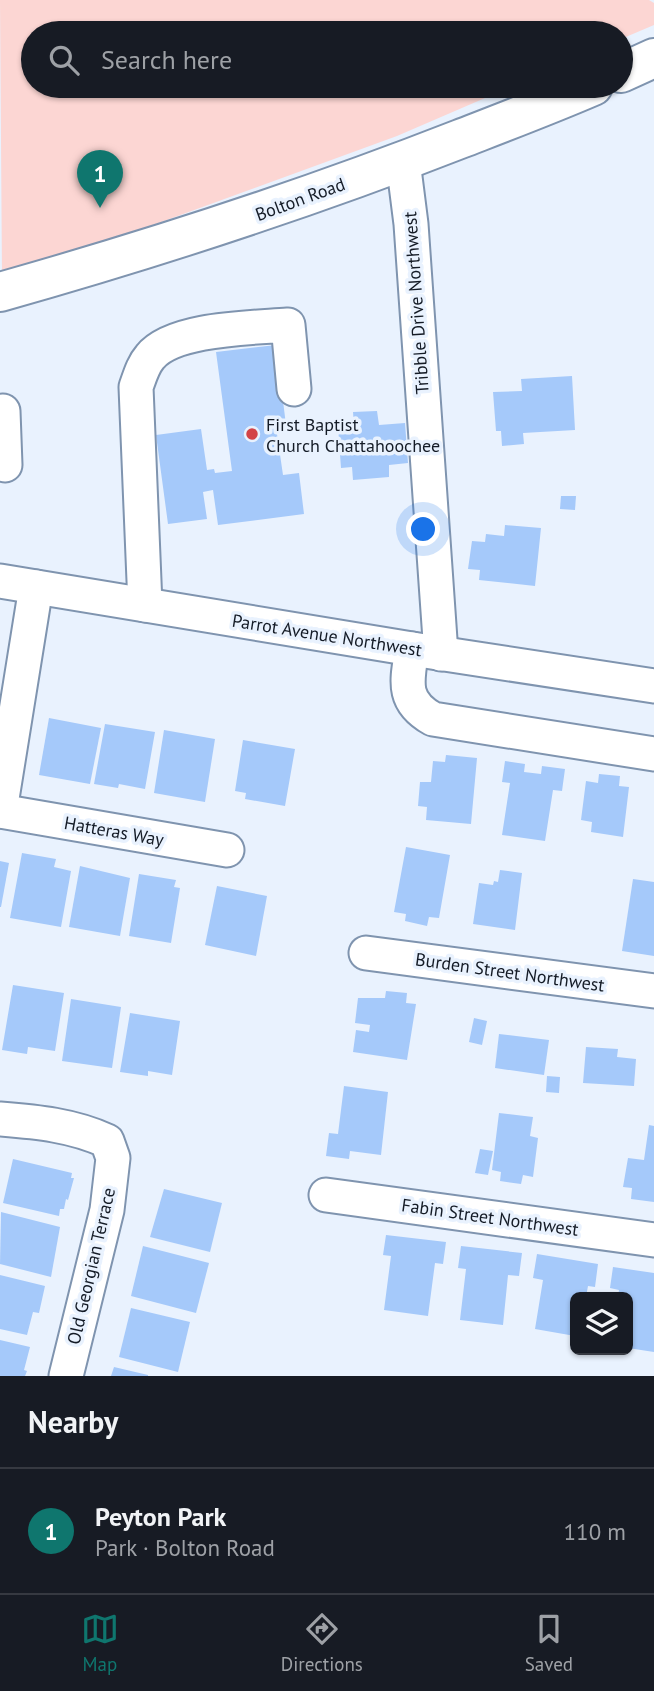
<!DOCTYPE html>
<meta charset="utf-8">
<style>
body{margin:0;font-family:"PT Sans",sans-serif;background:#242831;color:#f1f3f6}
.controls{position:absolute;right:21px;bottom:21px;display:grid;overflow:hidden;border-radius:10px;box-shadow:0 2px 5px #0004}
.controls button{width:63px;height:63px;display:grid;place-items:center;padding:0;border:0;border-bottom:2px solid #363941;background:#171b24;color:#f1f3f6;font:35px sans-serif}
.you{position:absolute;left:424px;top:530px;width:24px;height:24px;margin:-18px;border:5px solid #fff;border-radius:50%;background:#1a73e8;box-shadow:0 0 0 10px #1a73e833}
.badge{display:grid;place-items:center;width:46px;height:46px;border-radius:50%;background:#0f766e;color:#fff;font-size:23px;font-weight:700}
.pin{position:absolute;translate:-50% -58px;filter:drop-shadow(0 2px 4px #0008)}
.pin::after{content:'';position:absolute;top:37px;width:24px;height:21px;background:inherit;clip-path:polygon(0 0,100% 0,50% 100%)}
.list{margin:0;padding:0;list-style:none}
h2{display:flex;justify-content:space-between;align-items:center;height:91px;margin:0;padding:0 28px;font-size:30px}
h2 small{font-size:23px;font-weight:400;color:#9ea1a6}
.list li{display:grid;grid-template-columns:46px 1fr auto;gap:21px;align-items:center;box-sizing:border-box;height:126px;padding:0 28px;border-top:2px solid #363941}
.list b{display:block;font-size:26px;white-space:nowrap}
.list p{margin:0;font-size:23px;white-space:nowrap;color:#9ea1a6}
.list em{font-size:23px;font-style:normal;color:#9ea1a6}
.icon{flex:none;width:38px;height:38px;fill:none;stroke:currentColor;stroke-width:2;stroke-linecap:round;stroke-linejoin:round}
.map{position:relative;flex:none;width:654px;height:1376px;overflow:hidden}
.search{position:absolute;background:#171b24;box-shadow:0 2px 5px #0004;left:21px;right:21px;top:21px;height:77px;display:flex;align-items:center;gap:18px;box-sizing:border-box;padding:0 24px;border-radius:38px;color:#9ea1a6;font-size:26px}
.sheet{height:217px;background:#171b24}
nav{display:flex;justify-content:space-around;align-items:center;box-sizing:border-box;height:98px;border-top:2px solid #363941;background:#171b24;font-size:19px;color:#9ea1a6}
nav a{display:grid;justify-items:center;gap:4px}
nav .on{color:#0f766e}
.map>svg:first-child{display:block}
</style>
<div class="map">
<svg width="654" height="1376" viewBox="0 0 654 1376">
<rect width="100%" height="100%" fill="#e9f2fe"/>
<path fill="#fcd6d3" d="M 0,0 L 649,0 L 654,3 L 654,25 L 621,39 L 621,33 L 33,33 L 33,86 L 513,86 L 397,136 L 2,280 Z"/>
<g fill="#a5c9fa">
<path d="M 276,345 L 287,433 L 277,434 L 283,475 L 299,473 L 304,514 L 218,525 L 213,490 L 203,492 L 207,519 L 168,524 L 156,435 L 201,429 L 207,470 L 214,469 L 215,473 L 232,471 L 216,352 Z"/>
<path d="M 572,376 L 575,430 L 523,433 L 524,444 L 502,446 L 501,431 L 496,431 L 493,392 L 522,391 L 521,379 Z"/>
<path d="M 377,411 L 379,425 L 405,423 L 408,463 L 389,465 L 389,477 L 353,480 L 352,467 L 341,468 L 338,427 L 354,425 L 353,412 Z"/>
<path d="M 561,496 L 576,496 L 575,510 L 560,509 Z"/>
<path d="M 505,525 L 541,528 L 535,586 L 479,580 L 480,570 L 468,569 L 472,541 L 485,542 L 486,534 L 504,536 Z"/>
<path d="M 49,718 L 101,728 L 90,784 L 39,775 Z"/>
<path d="M 105,724 L 155,732 L 145,789 L 119,784 L 118,788 L 94,784 Z"/>
<path d="M 164,730 L 215,739 L 205,802 L 154,793 Z"/>
<path d="M 243,740 L 295,749 L 285,806 L 245,799 L 246,793 L 235,791 Z"/>
<path d="M 446,755 L 477,758 L 471,824 L 426,820 L 427,807 L 418,806 L 420,782 L 431,782 L 433,761 L 445,762 Z"/>
<path d="M 505,761 L 525,764 L 524,772 L 541,774 L 542,766 L 565,769 L 562,791 L 553,790 L 545,841 L 502,835 L 510,783 L 502,782 Z"/>
<path d="M 599,774 L 620,776 L 619,786 L 629,787 L 623,837 L 591,832 L 592,822 L 581,820 L 586,781 L 598,783 Z"/>
<path d="M 406,847 L 450,855 L 439,918 L 429,917 L 427,926 L 405,921 L 406,914 L 394,912 Z"/>
<path d="M 22,853 L 56,859 L 54,867 L 71,871 L 61,927 L 10,918 Z"/>
<path d="M 0,861 L 9,863 L 1,907 L 0,907 Z"/>
<path d="M 80,866 L 130,878 L 120,936 L 69,927 Z"/>
<path d="M 500,870 L 522,873 L 515,930 L 473,924 L 479,883 L 493,885 L 494,881 L 498,882 Z"/>
<path d="M 139,874 L 176,880 L 174,887 L 180,888 L 171,943 L 129,936 Z"/>
<path d="M 633,879 L 654,882 L 654,956 L 622,951 Z"/>
<path d="M 217,886 L 267,896 L 256,956 L 205,945 Z"/>
<path d="M 13,985 L 64,993 L 55,1051 L 28,1047 L 27,1054 L 2,1050 Z"/>
<path d="M 386,991 L 407,993 L 406,1003 L 416,1004 L 407,1060 L 353,1052 L 356,1030 L 369,1032 L 370,1025 L 355,1023 L 358,998 L 385,998 Z"/>
<path d="M 71,999 L 121,1007 L 112,1068 L 62,1061 Z"/>
<path d="M 130,1013 L 180,1021 L 172,1075 L 148,1071 L 148,1076 L 120,1072 Z"/>
<path d="M 474,1018 L 487,1021 L 482,1045 L 469,1042 Z"/>
<path d="M 499,1034 L 549,1040 L 544,1075 L 495,1068 Z"/>
<path d="M 586,1047 L 618,1049 L 617,1057 L 636,1059 L 634,1086 L 583,1083 Z"/>
<path d="M 547,1076 L 560,1077 L 559,1093 L 546,1092 Z"/>
<path d="M 344,1086 L 388,1092 L 381,1155 L 350,1151 L 349,1159 L 326,1156 L 329,1133 L 338,1134 Z"/>
<path d="M 499,1113 L 533,1117 L 530,1136 L 538,1138 L 533,1177 L 523,1175 L 521,1184 L 500,1181 L 501,1172 L 492,1170 Z"/>
<path d="M 649,1125 L 654,1126 L 654,1202 L 631,1199 L 632,1188 L 623,1187 L 628,1158 L 644,1160 Z"/>
<path d="M 480,1149 L 493,1151 L 488,1175 L 475,1173 Z"/>
<path d="M 13,1159 L 72,1173 L 71,1178 L 74,1178 L 68,1200 L 66,1199 L 64,1209 L 60,1209 L 59,1216 L 3,1203 Z"/>
<path d="M 164,1189 L 222,1203 L 210,1252 L 150,1237 Z"/>
<path d="M 1,1212 L 60,1227 L 51,1277 L 0,1264 Z"/>
<path d="M 386,1235 L 446,1242 L 443,1264 L 435,1263 L 428,1316 L 384,1310 L 391,1256 L 383,1255 Z"/>
<path d="M 143,1246 L 209,1263 L 196,1313 L 131,1296 Z"/>
<path d="M 461,1246 L 522,1253 L 519,1276 L 508,1275 L 503,1325 L 460,1320 L 466,1269 L 458,1268 Z"/>
<path d="M 537,1254 L 598,1264 L 595,1287 L 588,1286 L 586,1297 L 575,1297 L 575,1336 L 535,1329 L 543,1280 L 533,1278 Z"/>
<path d="M 613,1267 L 654,1273 L 654,1352 L 628,1348 L 628,1297 L 618,1297 L 619,1290 L 610,1288 Z"/>
<path d="M 0,1275 L 45,1286 L 39,1313 L 33,1312 L 27,1335 L 0,1329 Z"/>
<path d="M 131,1308 L 190,1322 L 178,1372 L 119,1357 Z"/>
<path d="M 0,1340 L 30,1347 L 24,1370 L 27,1371 L 25,1376 L 0,1376 Z"/>
<path d="M 114,1367 L 148,1375 L 148,1376 L 111,1376 Z"/>
</g>
<g fill="none" stroke-linecap="round" stroke-linejoin="round">
<g stroke="#7f94af" stroke-width="37">
<g id="minor">
<path d="M 403,161 L 411,224 L 441,654"/>
<path d="M 3,411 L 5,465"/>
<path d="M 0,581 L 412,649 L 654,686"/>
<path d="M 145,605 L 136,387 C 140,376 143,365 150,357 C 173,328 253,328 288,325 L 294,389"/>
<path d="M 412,649 C 407,681 401,701 433,719 L 654,754"/>
<path d="M 0,811 L 227,850"/>
<path d="M 0,811 L 36,587"/>
<path d="M 366,953 L 654,991"/>
<path d="M 0,1119 C 37,1122 72,1125 107,1141 L 113,1158 L 107,1210 L 66,1376"/>
<path d="M 326,1195 L 654,1240"/>
</g>
</g>
<g stroke="#7f94af" stroke-width="42">
<g id="major">
<path d="M 621,73 L 654,58"/>
<path d="M 0,292 C 156,248 309,198 460,139 C 504,122 549,105 593,86"/>
</g>
</g>
<use href="#minor" stroke="#fff" stroke-width="33"/>
<use href="#major" stroke="#fff" stroke-width="38"/>
</g>
<circle fill="#d34347" stroke="#e9f2fe" stroke-width="2.5" cx="252" cy="434" r="7"/>
<g text-anchor="middle" dominant-baseline="central" stroke-width="7" stroke-linejoin="round" paint-order="stroke">
<g font-size="18" fill="#141b26" stroke="#e9f2fe">
<text transform="translate(300 199) rotate(-20)">Bolton Road</text>
<text transform="translate(416 303) rotate(-94)">Tribble Drive Northwest</text>
<text transform="translate(327 635) rotate(9)">Parrot Avenue Northwest</text>
<text transform="translate(114 831) rotate(10)">Hatteras Way</text>
<text transform="translate(510 972) rotate(8)">Burden Street Northwest</text>
<text transform="translate(490 1217) rotate(8)">Fabin Street Northwest</text>
<text transform="translate(91 1266) rotate(-77)">Old Georgian Terrace</text>
</g>
<g font-size="18" fill="#141b26" stroke="#e9f2fe" text-anchor="start">
<text x="266" y="424">First Baptist<tspan x="266" dy="21">Church Chattahoochee</tspan></text>
</g>
</g>
</svg>
<div class="controls">
<button><svg class="icon" aria-label="layers" viewBox="0 0 24 24"><path d="M12 4l9 5-9 5-9-5zM3 14l9 5 9-5"/></svg></button>
</div>
<div class="you"></div>
<div class="pin badge" style="left:100px;top:208px">1</div>
<div class="search"><svg class="icon" aria-label="search" viewBox="0 0 24 24"><circle cx="10" cy="10" r="6"/><path d="M15 15l6 6"/></svg>Search here</div>
</div>
<section class="sheet">
<h2>Nearby<small></small></h2>
<ul class="list">
<li><span class="badge">1</span><div><b>Peyton Park</b><p>Park · Bolton Road</p></div><em>110 m</em></li>
</ul>
</section>
<nav>
<a class="on"><svg class="icon" aria-label="map" viewBox="0 0 24 24"><path d="M3 6l6-2 6 2 6-2v14l-6 2-6-2-6 2zM9 4v14M15 6v14"/></svg>Map</a>
<a><svg class="icon" aria-label="directions" viewBox="0 0 24 24"><path d="M12 3l9 9-9 9-9-9zM9 14v-3h6M13 9l2 2-2 2"/></svg>Directions</a>
<a><svg class="icon" aria-label="saved" viewBox="0 0 24 24"><path d="M7 4h10v16l-5-4-5 4z"/></svg>Saved</a>
</nav>
